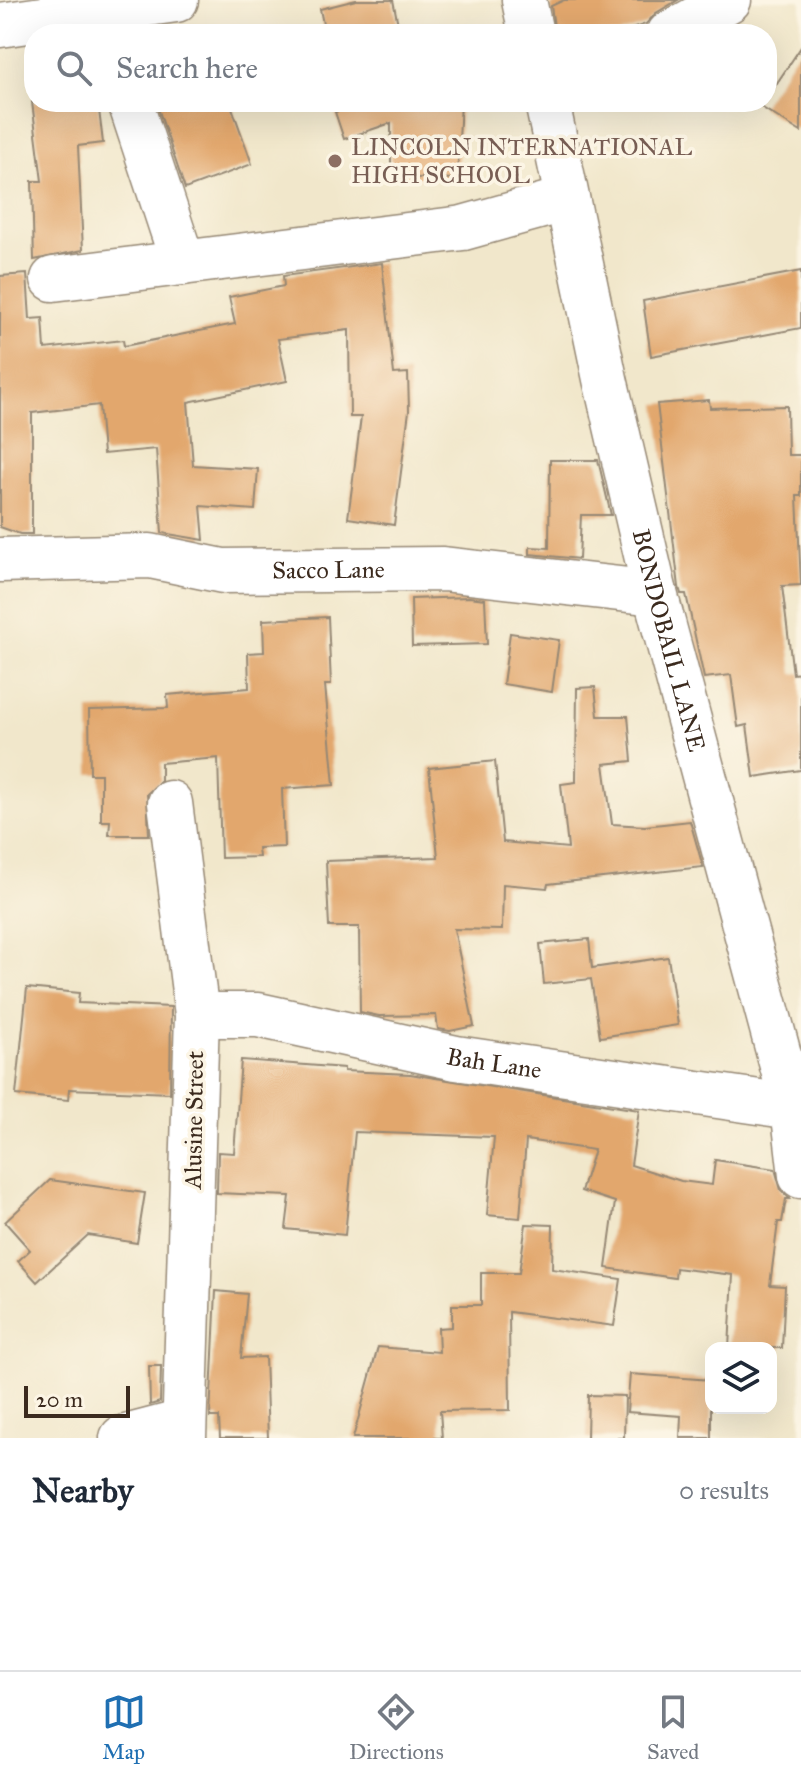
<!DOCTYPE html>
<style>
body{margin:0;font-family:"IM FELL Great Primer",serif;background:#f2f2f3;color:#1f2937}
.controls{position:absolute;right:24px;bottom:24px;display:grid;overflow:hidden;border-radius:16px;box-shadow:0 8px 32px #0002}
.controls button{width:72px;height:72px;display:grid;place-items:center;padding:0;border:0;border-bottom:2px solid #e0e1e3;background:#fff;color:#1f2937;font:40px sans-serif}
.scale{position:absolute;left:24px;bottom:20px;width:106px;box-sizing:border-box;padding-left:8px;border:4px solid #3b2a1e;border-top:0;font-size:22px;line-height:28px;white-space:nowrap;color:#3b2a1e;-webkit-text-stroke:6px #fcf5e5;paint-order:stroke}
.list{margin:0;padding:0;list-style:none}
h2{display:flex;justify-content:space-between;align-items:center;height:104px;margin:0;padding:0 32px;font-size:34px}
h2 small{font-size:26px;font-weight:400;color:#747a83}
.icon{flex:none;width:44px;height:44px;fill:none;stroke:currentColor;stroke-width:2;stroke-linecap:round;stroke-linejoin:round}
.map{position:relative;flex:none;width:801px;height:1438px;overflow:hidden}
.search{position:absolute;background:#fff;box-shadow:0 8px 32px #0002;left:24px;right:24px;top:24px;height:88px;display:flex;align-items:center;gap:20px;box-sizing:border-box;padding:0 28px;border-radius:32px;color:#747a83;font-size:30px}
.sheet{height:232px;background:#fff}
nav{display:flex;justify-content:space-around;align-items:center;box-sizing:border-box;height:112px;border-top:2px solid #e0e1e3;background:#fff;font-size:22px;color:#747a83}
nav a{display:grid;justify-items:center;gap:4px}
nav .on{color:#1f6fb2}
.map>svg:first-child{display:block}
</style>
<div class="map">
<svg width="801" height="1438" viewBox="0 0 801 1438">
<rect width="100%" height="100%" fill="#fcf5e5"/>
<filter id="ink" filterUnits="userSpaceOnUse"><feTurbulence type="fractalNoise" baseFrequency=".0125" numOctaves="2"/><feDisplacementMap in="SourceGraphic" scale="16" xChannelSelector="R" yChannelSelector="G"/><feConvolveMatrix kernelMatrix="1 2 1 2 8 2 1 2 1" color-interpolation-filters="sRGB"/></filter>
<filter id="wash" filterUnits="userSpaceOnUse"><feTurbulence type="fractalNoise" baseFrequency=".006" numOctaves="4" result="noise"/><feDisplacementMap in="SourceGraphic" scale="32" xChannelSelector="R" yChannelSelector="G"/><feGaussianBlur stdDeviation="1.8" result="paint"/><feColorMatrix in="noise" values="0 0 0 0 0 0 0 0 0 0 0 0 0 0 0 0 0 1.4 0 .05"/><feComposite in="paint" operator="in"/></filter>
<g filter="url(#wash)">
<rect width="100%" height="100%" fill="#f1e7cb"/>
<g id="blocks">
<g fill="#e2a76d">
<path d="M 356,0 L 393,0 L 400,34 L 325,34 L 320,9 Z"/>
<path d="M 564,0 L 678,0 L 656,13 L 646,24 L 617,34 L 555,34 L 551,6 Z"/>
<path d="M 801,47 L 801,132 L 761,107 Z"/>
<path d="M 32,102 L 98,102 L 103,143 L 78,146 L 83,250 L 34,260 L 32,181 L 42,181 Z"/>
<path d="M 156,102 L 230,102 L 252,164 L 185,189 Z"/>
<path d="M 365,102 L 461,102 L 457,179 L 391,177 L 391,123 L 344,139 L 335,112 Z"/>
<path d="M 382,263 L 394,374 L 408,373 L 409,411 L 394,525 L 348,518 L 361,417 L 350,417 L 349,330 L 278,339 L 287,381 L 188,402 L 193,465 L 258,469 L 255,510 L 201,506 L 204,540 L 162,533 L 156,449 L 103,454 L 99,405 L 32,413 L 32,534 L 20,534 L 0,527 L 0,276 L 27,274 L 30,319 L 43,318 L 45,349 L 123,340 L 124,346 L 235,324 L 229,297 L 284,286 L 283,276 Z"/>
<path d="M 801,271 L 801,328 L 651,356 L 643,301 Z"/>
<path d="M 709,400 L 710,408 L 787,406 L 788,455 L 801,455 L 801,496 L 797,496 L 801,585 L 782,586 L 793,674 L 801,673 L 801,770 L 754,777 L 747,725 L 738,727 L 731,675 L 704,678 L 686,594 L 681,594 L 679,587 L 657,404 Z"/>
<path d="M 550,460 L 598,460 L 611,515 L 581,515 L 579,559 L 530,554 L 530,547 L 549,548 Z"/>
<path d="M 469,597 L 485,599 L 487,644 L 412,646 L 411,599 Z"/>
<path d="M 328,617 L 331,685 L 325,685 L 334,785 L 282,789 L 284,847 L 258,848 L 259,857 L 221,858 L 218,758 L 161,763 L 161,781 L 147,794 L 149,835 L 109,835 L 110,821 L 101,821 L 101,774 L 90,774 L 89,710 L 168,708 L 167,695 L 249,688 L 248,653 L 264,652 L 263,620 Z"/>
<path d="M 510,633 L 559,640 L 552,692 L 503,684 Z"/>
<path d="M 595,687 L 598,716 L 628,716 L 632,761 L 604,764 L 612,824 L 645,826 L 690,821 L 703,867 L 548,884 L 547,888 L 503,884 L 502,930 L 454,929 L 474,1026 L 450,1031 L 438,1029 L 436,1015 L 379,1016 L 360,1012 L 359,927 L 329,927 L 326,861 L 438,857 L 429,768 L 495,761 L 503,842 L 568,848 L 561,784 L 576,782 L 577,688 Z"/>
<path d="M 589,939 L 592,968 L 668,957 L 678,1025 L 600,1037 L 591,979 L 544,984 L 540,944 Z"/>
<path d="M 27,988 L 79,993 L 78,1003 L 171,1007 L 170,1093 L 69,1089 L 68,1100 L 16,1095 Z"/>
<path d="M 241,1060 L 344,1068 L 344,1071 L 410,1074 L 639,1110 L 631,1165 L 681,1181 L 712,1185 L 715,1160 L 775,1169 L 781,1190 L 790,1199 L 786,1199 L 782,1222 L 778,1222 L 770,1285 L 785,1286 L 782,1348 L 729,1348 L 733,1275 L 676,1268 L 675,1278 L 606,1268 L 615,1202 L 581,1191 L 594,1150 L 526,1140 L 520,1218 L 487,1215 L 494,1137 L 355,1132 L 345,1235 L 286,1229 L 290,1196 L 217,1193 L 218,1152 L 234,1153 Z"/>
<path d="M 50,1180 L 145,1193 L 137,1243 L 88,1235 L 37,1282 L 18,1261 L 30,1250 L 5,1222 Z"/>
<path d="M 526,1224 L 553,1225 L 552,1269 L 621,1279 L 614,1326 L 509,1312 L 510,1410 L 440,1411 L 442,1438 L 353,1438 L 378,1347 L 439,1352 L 438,1328 L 452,1327 L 452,1305 L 481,1305 L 481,1273 L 519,1273 Z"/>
<path d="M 216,1291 L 247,1294 L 241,1358 L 265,1357 L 268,1438 L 220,1438 L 219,1417 L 210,1417 Z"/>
<path d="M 149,1366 L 161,1366 L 160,1402 L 150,1405 Z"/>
<path d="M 630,1374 L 711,1380 L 711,1438 L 680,1438 L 681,1416 L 627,1412 Z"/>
<path d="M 588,1395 L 625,1396 L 624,1438 L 587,1438 Z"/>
</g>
</g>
</g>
<g filter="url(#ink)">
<use href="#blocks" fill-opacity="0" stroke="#968874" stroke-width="2"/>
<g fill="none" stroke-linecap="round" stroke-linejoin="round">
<g stroke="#968874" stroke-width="47">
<g id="minor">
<path d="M 524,0 L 531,34"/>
<path d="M 0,25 L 176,0"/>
<path d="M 669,34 L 729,0"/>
<path d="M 130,102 L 183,263"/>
<path id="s1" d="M 547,102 L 605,379 L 655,593 L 793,1107 L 801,1176"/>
<path d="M 53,279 L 463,228 L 567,199"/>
<path id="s2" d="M 0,560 L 150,556 L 223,571 L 443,569 L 655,593"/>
<path d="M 170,803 L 197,1015 L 184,1438"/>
<path id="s3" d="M 197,1015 L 258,1015 L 456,1058 L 793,1107"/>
<path d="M 122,1438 L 183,1422"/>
</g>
</g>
<use href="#minor" stroke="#fff" stroke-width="44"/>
</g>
</g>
<circle fill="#8d6e63" stroke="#fcf5e5" stroke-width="3" cx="335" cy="161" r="8"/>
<g text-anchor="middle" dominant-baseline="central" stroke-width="7" stroke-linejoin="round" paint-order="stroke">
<g font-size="24" fill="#785e54" stroke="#fcf5e5" text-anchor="start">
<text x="351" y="147">LINCOLN INTERNATIONAL<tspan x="351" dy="28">HIGH SCHOOL</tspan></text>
</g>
<g font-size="24" fill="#3b2a1e" stroke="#fcf5e5">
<text stroke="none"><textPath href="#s2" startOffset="330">Sacco Lane</textPath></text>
<text stroke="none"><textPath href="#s1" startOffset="552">BONDOBAIL LANE</textPath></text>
<text stroke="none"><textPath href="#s3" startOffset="302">Bah Lane</textPath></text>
<text transform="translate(194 1120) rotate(-89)">Alusine Street</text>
</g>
</g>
</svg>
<div class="controls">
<button><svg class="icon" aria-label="layers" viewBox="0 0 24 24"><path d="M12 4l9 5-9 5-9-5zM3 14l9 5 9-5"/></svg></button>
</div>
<div class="scale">20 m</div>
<div class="search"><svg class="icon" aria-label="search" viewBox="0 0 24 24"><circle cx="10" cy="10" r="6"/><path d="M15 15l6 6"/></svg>Search here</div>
</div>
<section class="sheet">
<h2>Nearby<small>0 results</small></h2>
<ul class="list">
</ul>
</section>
<nav>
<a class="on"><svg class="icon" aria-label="map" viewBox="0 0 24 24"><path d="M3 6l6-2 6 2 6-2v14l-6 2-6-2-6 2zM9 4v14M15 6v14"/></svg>Map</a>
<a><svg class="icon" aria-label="directions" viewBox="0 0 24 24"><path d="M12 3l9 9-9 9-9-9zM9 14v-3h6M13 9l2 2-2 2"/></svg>Directions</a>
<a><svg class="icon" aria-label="saved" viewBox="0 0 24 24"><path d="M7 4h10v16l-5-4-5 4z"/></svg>Saved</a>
</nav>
